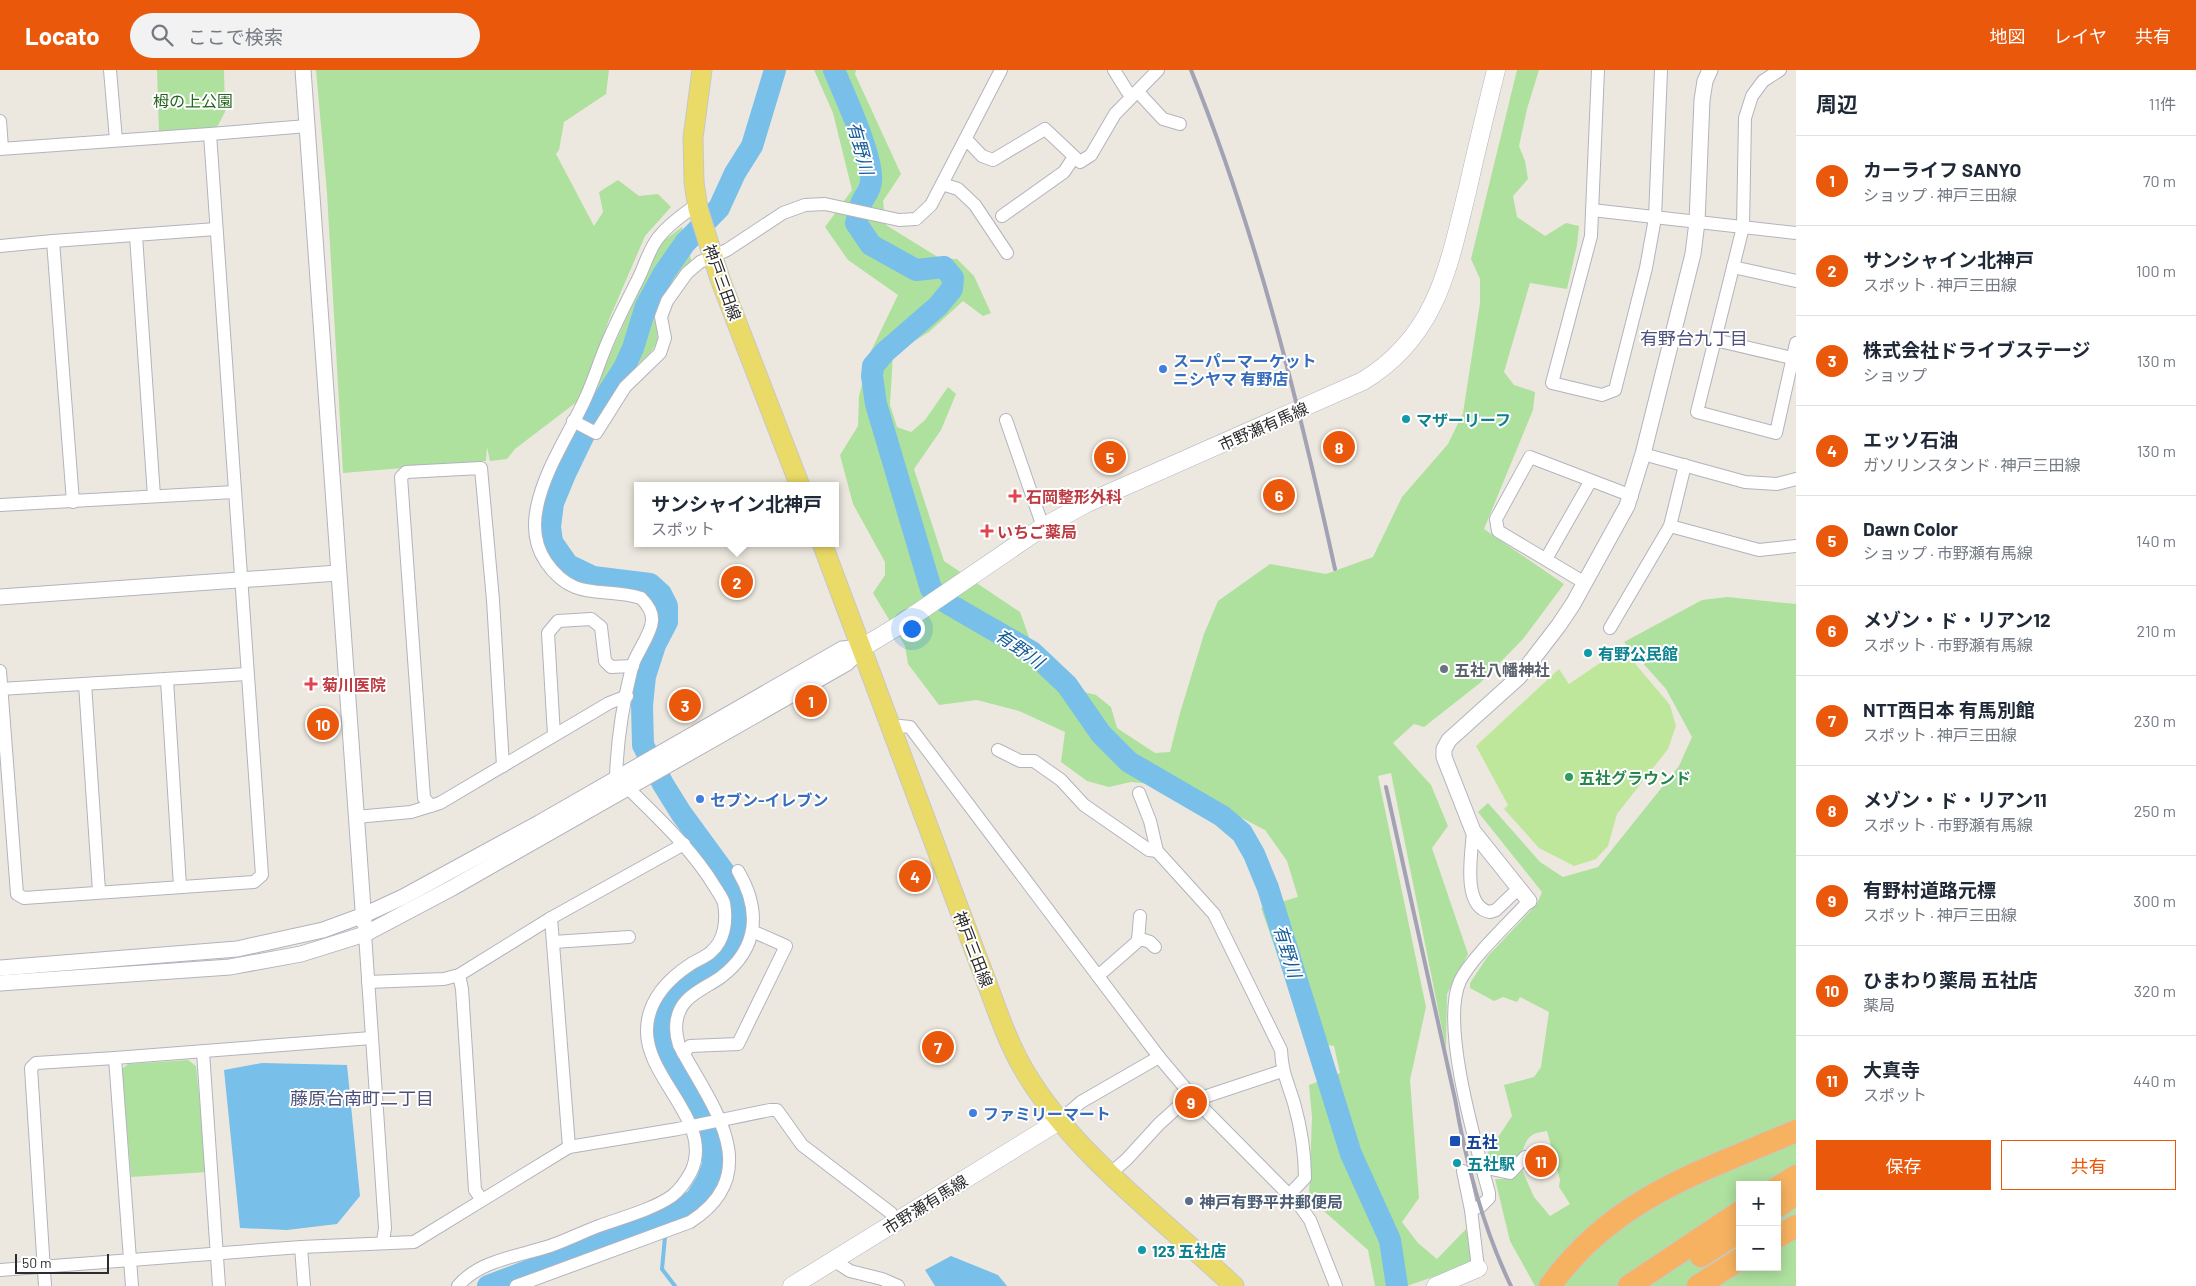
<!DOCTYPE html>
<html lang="ja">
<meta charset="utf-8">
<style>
body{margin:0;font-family:Barlow,"Noto Sans JP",sans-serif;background:#f2f2f3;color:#1f2937}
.controls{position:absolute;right:15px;bottom:15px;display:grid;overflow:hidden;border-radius:0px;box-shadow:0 2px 12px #0003}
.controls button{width:45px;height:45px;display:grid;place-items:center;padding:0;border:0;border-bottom:1px solid #e0e1e3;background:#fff;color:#1f2937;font:25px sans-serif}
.scale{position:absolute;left:15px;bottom:12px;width:94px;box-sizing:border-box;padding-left:5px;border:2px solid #2c2c2c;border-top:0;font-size:14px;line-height:18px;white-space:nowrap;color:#2c2c2c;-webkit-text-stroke:4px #fff;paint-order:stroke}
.you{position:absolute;left:911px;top:558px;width:18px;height:18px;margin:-12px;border:4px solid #fff;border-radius:50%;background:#1a73e8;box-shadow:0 0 0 8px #1a73e833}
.badge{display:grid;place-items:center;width:32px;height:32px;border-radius:50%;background:#ea580c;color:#fff;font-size:16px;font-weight:700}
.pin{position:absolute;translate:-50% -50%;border:2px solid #fff;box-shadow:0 1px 5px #0006}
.popup{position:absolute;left:634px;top:412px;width:205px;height:65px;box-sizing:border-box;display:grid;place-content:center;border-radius:0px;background:#fff;filter:drop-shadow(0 1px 4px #0005);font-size:16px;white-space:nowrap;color:#747a83}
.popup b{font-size:19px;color:#1f2937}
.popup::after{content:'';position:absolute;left:50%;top:100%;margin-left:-10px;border:10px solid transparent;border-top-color:#fff}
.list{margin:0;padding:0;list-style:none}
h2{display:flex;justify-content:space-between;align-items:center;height:65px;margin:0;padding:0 20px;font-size:21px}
h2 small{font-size:16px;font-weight:400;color:#747a83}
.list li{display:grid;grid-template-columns:32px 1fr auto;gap:15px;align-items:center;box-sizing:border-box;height:90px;padding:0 20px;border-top:1px solid #e0e1e3}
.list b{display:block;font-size:19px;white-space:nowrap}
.list p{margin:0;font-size:16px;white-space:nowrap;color:#747a83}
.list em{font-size:16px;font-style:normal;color:#747a83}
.actions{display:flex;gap:10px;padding:15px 20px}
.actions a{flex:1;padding:11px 0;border:1px solid #ea580c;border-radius:0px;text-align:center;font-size:18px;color:#ea580c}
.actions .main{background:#ea580c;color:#fff}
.icon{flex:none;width:28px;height:28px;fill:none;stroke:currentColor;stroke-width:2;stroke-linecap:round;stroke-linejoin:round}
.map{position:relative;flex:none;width:1796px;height:1216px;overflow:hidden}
header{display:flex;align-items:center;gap:30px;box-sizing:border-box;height:70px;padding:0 25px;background:#ea580c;color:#fff}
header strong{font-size:24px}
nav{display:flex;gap:28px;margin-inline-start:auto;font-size:18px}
.search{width:350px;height:45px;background:#f2f2f3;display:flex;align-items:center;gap:12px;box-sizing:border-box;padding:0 18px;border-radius:28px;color:#747a83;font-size:19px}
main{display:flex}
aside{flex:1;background:#fff}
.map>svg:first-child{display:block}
</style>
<header>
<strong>Locato</strong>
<div class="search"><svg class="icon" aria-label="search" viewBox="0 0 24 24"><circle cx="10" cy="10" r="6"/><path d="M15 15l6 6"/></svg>ここで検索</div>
<nav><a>地図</a><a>レイヤ</a><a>共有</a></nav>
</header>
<main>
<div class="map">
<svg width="1796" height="1216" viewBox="0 0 1796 1216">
<rect width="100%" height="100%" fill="#ede8df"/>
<g fill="#aee09e" fill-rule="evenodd">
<path d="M 157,0 L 224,0 L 225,42 L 217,57 L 159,64 Z"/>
<path d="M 316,0 L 609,0 L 606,24 L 564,52 L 559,80 L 556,84 L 594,156 L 603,142 L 599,122 L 618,110 L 639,126 L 658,124 L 671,137 L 645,166 L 608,252 L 587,317 L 578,331 L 515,379 L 507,389 L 490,391 L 487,377 L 486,391 L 343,403 L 327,123 Z"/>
<path d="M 814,0 L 856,0 L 855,4 L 901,104 L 883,131 L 886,155 L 941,189 L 957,189 L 974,206 L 991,243 L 983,246 L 963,231 L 929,262 L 893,284 L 890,335 L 897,357 L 911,362 L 925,350 L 948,317 L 956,324 L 941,360 L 914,399 L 944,491 L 1020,542 L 1039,595 L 1060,616 L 1096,625 L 1111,637 L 1117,658 L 1155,683 L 1170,682 L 1180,643 L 1204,564 L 1218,531 L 1270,494 L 1326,504 L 1373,487 L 1402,427 L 1448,374 L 1463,343 L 1480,233 L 1480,209 L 1471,189 L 1517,0 L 1539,0 L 1527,39 L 1519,76 L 1525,91 L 1528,109 L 1513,126 L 1517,147 L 1545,166 L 1566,153 L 1579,156 L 1577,175 L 1567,219 L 1530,213 L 1504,302 L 1514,315 L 1535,322 L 1533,340 L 1484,459 L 1564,514 L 1523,569 L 1480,613 L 1424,657 L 1414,654 L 1393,673 L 1431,715 L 1448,756 L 1432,778 L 1468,884 L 1447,924 L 1446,979 L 1391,703 L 1378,706 L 1426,937 L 1410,1010 L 1419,1128 L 1402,1152 L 1418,1173 L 1437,1189 L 1466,1159 L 1473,1193 L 1407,1216 L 1375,1216 L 1368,1180 L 1309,1128 L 1312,1047 L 1309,1015 L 1340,1003 L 1334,976 L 1308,972 L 1261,838 L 1298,827 L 1287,791 L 1265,760 L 1219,736 L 1190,736 L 1152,714 L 1131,712 L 1109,717 L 1087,711 L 1061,692 L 1065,662 L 1019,641 L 977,630 L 939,635 L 908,594 L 905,576 L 873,523 L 885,505 L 885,492 L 853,434 L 840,385 L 858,356 L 859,326 L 871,281 L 898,225 L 848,190 L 825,157 L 852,120 L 833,43 Z"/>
<path d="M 682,157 L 692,193 L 656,241 C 660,276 659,275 634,298 L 617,292 L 598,325 L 589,330 L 661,173 Z"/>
<path d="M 1727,527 L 1796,534 L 1796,1216 L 1535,1216 L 1510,1171 L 1495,1109 L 1510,1109 L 1522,1100 L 1534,1127 L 1550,1146 L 1570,1134 L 1559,1117 L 1560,1110 L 1547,1061 C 1526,1064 1529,1068 1520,1085 C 1518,1089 1513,1093 1509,1097 L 1489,1094 L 1487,1084 L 1512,1046 L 1504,1015 L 1534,1007 L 1541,997 L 1549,942 L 1520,927 L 1517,932 L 1503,927 L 1494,931 L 1470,918 L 1470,913 L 1488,886 L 1537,834 L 1542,822 L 1478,742 L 1488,733 L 1540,792 L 1563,807 L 1598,797 L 1679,696 L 1692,667 L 1666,619 L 1624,572 L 1702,530 ZM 1740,1115 L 1777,1115 L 1777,1197 L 1740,1197 Z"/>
<path d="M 188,990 L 196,996 L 207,1102 L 131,1107 L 122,999 L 128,994 Z"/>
</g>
<path fill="#bee79b" d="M 1622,578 L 1670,635 L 1676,656 L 1668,679 L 1617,744 L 1608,776 L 1596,789 L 1574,796 L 1539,778 L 1504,739 L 1508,735 L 1476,676 L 1559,599 L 1569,614 Z"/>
<g fill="#78bfe9">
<path d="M 262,993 L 347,995 L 360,1126 L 337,1154 L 287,1160 L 240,1158 L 224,1000 Z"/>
<path d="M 951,1186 L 998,1205 L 1007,1216 L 935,1216 L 925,1200 Z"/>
</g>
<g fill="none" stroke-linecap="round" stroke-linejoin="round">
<g stroke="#78bfe9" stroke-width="4">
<path d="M 666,1157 L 670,1147"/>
<path d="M 665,1167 L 662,1199 L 675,1216"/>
</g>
<g stroke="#78bfe9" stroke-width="22">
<path d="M 834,0 C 844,24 873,86 871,110 C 871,122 864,125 861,134 C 858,140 858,147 856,153 L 871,175 L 916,200 L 944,197 L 953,208 L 952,219 L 938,236 L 885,282 L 873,296 L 872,306 L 876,334 L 931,519 L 947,533 L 1032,582 L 1067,615 L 1101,664 L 1129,692 L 1222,746 L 1242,763 L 1254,784 L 1268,818 L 1351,1084 L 1390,1170 L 1397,1216"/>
<path d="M 488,1216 L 670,1147 L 696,1129 L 707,1111 L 713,1095 L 713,1073 L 704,1046 L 669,987 L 662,965 L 667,941 L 679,924 L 722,890 L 734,872 L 742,847 L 738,821 L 681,743 L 663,714 L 643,675 L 642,635 L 645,606 L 655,575 L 667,552 L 667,536 L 661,524 L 650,514 L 593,507 L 568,495 L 552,472 L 550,457 L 553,433 L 565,404 L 592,348 L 624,298 L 633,278 L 646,236 L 664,203 L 685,173 L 719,138 L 735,103 L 752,76 L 775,0"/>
</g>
<g stroke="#b2b3be" stroke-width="14">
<g id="minor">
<path d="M 110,0 L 116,70"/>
<path d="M 1114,0 L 1127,21 L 1132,25"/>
<path d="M 1598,0 L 1591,166 L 1552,313 L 1602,325 L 1615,320 L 1646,198 L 1655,148 L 1661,0"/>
<path d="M 1780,0 L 1763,11 L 1752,26 L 1745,48 L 1743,157 L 1697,342 L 1776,363 L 1796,273"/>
<path d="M 1138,22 L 1163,49 L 1180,54"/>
<path d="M 0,51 L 2,78"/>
<path d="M 966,69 L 982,86 L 993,90 L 1045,59 L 1080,92 L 1091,85 L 1115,44 L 1158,0"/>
<path d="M 0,79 L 210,64 L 307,56"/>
<path d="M 942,114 L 958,119 L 975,135 L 1007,183"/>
<path d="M 1592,140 L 1796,163"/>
<path d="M 1002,146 L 1064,102 L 1074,87"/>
<path d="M 136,166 L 154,426"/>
<path d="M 53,171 L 73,432"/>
<path d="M 0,176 L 53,171 L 216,159"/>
<path d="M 1733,197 L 1796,211"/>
<path d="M 1715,270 L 1792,288"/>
<path d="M 1006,350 L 1043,457"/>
<path d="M 573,351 L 596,363 L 625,317 L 660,283 L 665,268 L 661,247 L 667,231 L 687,203 L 700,192 L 727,180 L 783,143 L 805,135 L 825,134 L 899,150 L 916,149 L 931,135 L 1001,0"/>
<path d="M 1643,384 L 1745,412 L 1777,414 L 1796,409"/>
<path d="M 0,435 L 234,422"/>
<path d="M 1670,456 L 1759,480 L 1796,476"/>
<path d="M 1546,489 L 1590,412"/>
<path d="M 1585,513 L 1498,461 L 1496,449 L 1530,387 L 1632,426"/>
<path d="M 1610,558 L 1670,456 L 1685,395"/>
<path d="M 0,601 L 17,824 L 24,828 L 254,812 L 262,805 L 210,64"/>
<path d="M 167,610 L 180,816"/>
<path d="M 85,614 L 99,821"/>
<path d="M 0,619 L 247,604"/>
<path d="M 891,655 L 910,657 L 1159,987 L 1197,1032 L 1300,1136 L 1310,1150 L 1336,1216"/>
<path d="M 554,665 L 548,563 L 558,551 L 591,549 L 601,557 L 605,591 L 611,597 L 633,596"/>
<path d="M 998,680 L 1020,691 L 1034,691 L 1061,710 L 1084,735 L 1149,780 L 1157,781"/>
<path d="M 616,708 C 617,671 623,633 632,597 C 636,583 651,565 652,551 C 653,542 647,534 641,528 C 603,516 574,533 546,492 C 535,476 533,456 537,437 C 545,398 570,363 586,327 C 593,312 598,296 604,281 C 614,255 628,230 640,205 C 645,194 650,178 658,168 C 669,154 683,144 698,134"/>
<path d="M 1139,723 L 1150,751 L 1157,781 L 1214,844 L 1281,980 C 1282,1003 1288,1013 1294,1033 C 1301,1058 1305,1082 1305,1108 L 1289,1125"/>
<path d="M 431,736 L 424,728 L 401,407 L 406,402 L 481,398 L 493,530 L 503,696"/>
<path d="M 356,747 L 411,742 L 440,733 L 609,633 L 627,626"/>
<path d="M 1473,761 C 1472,782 1461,837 1490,842 L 1496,840 L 1519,818"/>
<path d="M 551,848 L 569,1077"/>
<path d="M 365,864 L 385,1158 L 383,1172"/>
<path d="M 1138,868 L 1150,872 L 1155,877"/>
<path d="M 553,872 L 629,867"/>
<path d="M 459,905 L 462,919 L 475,1120 L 482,1130"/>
<path d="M 1098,906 L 1138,871 L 1140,846"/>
<path d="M 368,912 L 444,909 L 459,905 L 551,848 L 684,774"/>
<path d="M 203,982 L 219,1216"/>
<path d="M 683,983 L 690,976 L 738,974 L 786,876 L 752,861"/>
<path d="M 1197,1032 L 1201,1028 L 1282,1001"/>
<path d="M 1059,1051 L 1081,1032 L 1159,987"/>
<path d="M 1482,1097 L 1510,1103 L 1525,1087"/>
<path d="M 1463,1101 L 1471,1140"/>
<path d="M 1111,1103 L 1127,1089 L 1159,1054 L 1191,1025"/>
<path d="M 301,1177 L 304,1216"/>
<path d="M 833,1190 L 850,1201 L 882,1209 L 898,1216"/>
<path d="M 1478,1198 L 1471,1140 L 1481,1136 L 1489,1128 L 1489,1123 C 1476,1075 1440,954 1460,911 C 1471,888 1511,851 1529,831"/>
<path d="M 0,1200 L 301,1177 L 414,1172 L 569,1077 L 678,1059 L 770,1040 L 777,1040 L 802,1075 L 891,1143 L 897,1151"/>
<path d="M 45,1216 L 31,998 L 36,993 L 115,988"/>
<path d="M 132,1216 L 115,988 L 371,968"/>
<path d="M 458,1216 C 479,1190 520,1186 550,1176 C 567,1170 583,1162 599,1156 C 621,1148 654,1139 672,1126 C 680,1120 686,1111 691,1102 C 715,1052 645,1009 647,959 C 648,929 668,909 691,894 C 697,890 706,887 711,882 C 725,870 727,850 724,833 C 722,827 718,822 715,817 C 692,779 659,749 628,718"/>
<path d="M 516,1216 L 690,1152 C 769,1101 709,1033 679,975 C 674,960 675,943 686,931 C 695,921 710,915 721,907 C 759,878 761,840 738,801"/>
</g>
</g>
<g stroke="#b2b3be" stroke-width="17">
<g id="tertiary">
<path d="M 303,0 L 364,853"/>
<path d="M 0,527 L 338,503"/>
<path d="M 1529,831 L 1473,761 L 1444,687 L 1444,679 L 1449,670 L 1519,607 L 1559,555 L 1573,534 L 1627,436 L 1643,384 L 1693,184 L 1697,152 L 1702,30 L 1705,11 L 1710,0"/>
<path d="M 0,898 L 237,879 L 323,860 L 364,845 L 403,827 L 539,753 L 842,579 L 863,577"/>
<path d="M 0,913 L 230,897 L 301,884 L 365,864 L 452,818 L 847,593 L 863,577"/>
</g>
</g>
<g stroke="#b2b3be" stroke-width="19">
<g id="secondary">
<path d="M 863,577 L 898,556 L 1043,457 L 1087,433 L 1363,311 C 1436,267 1448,199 1467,122 C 1476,81 1486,41 1496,0"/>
<path d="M 792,1216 L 1059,1051"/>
<path d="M 1436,1216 L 1478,1198"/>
</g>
</g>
<g stroke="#c8c8c8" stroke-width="21">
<g id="primary">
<path d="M 702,0 L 693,68 L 694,112 L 698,139 L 720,209 L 800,416"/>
<path d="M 822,473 L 980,895 C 994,930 1005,968 1024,1000 C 1073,1084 1164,1150 1234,1216"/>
</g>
</g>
<g stroke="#c8c8c8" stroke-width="24">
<g id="motorway">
<path d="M 1777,1118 L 1796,1106"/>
<path d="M 1777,1137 L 1796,1124"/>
<path d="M 1777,1167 L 1796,1156"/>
<path d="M 1701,1186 L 1740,1161"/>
<path d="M 1550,1216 C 1614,1127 1701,1102 1796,1061"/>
<path d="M 1629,1216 L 1740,1142"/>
<path d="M 1698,1216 L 1740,1189"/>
</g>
</g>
<use href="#minor" stroke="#fff" stroke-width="12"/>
<use href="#tertiary" stroke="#fff" stroke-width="15"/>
<use href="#secondary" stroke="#fff" stroke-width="18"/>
<use href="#primary" stroke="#eada67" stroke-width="19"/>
<use href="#motorway" stroke="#f6b261" stroke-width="22"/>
<g stroke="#a2a2b5" stroke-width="4">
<path d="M 1191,0 C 1256,161 1298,330 1335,499"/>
<path d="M 1386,717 L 1455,1029 C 1466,1093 1483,1158 1511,1216"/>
</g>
</g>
<g fill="#3f7fe0" stroke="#fff" stroke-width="2">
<circle cx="1163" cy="299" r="5"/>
<circle cx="700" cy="729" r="5"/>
<circle cx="973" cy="1043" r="5"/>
</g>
<g fill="#0f9aa8" stroke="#fff" stroke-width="2">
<circle cx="1406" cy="349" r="5"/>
<circle cx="1588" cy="583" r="5"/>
<circle cx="1457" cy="1093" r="5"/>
<circle cx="1142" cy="1180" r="5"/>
</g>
<g fill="#e0444e" stroke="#fff" stroke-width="2">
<path d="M1012.5 418.5h5v5h5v5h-5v5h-5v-5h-5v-5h5z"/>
<path d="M984.5 453.5h5v5h5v5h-5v5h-5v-5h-5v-5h5z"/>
<path d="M308.5 606.5h5v5h5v5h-5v5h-5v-5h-5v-5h5z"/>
</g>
<circle fill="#6b7280" stroke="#fff" stroke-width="2" cx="1444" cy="599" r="5"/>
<circle fill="#2e9e5b" stroke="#fff" stroke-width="2" cx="1569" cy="707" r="5"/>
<rect fill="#1a4fb4" stroke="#fff" stroke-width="2" x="1449" y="1065" width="12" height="12" rx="2.5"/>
<circle fill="#5c6f8a" stroke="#fff" stroke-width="2" cx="1189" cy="1131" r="5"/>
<g text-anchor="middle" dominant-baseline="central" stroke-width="4" stroke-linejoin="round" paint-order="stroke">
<g font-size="16" fill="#25661e" stroke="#fff">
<text x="193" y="30">栂の上公園</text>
</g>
<g font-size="16" fill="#2c2c2c" stroke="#fff">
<text transform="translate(723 212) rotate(70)">神戸三田線</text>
<text transform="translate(1263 356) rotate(-24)">市野瀬有馬線</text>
<text transform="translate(974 879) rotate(69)">神戸三田線</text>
<text transform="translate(925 1134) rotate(-32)">市野瀬有馬線</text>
</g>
<g font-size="16" font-weight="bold" fill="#366cbe" stroke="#fff" text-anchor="start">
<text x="1173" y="290">スーパーマーケット<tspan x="1173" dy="18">ニシヤマ 有野店</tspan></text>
<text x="710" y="729">セブン-イレブン</text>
<text x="983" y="1043">ファミリーマート</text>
</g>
<g font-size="16" font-weight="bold" fill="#0d838f" stroke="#fff" text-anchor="start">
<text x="1416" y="349">マザーリーフ</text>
<text x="1598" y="583">有野公民館</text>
<text x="1467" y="1093">五社駅</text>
<text x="1152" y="1180">123 五社店</text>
</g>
<g font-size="16" font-weight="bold" fill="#be3a42" stroke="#fff" text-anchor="start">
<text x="1026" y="426">石岡整形外科</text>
<text x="997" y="461">いちご薬局</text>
<text x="322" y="614">菊川医院</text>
</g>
<g font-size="16" font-weight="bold" fill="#5b616d" stroke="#fff" text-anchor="start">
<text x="1454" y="599">五社八幡神社</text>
</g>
<g font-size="16" font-weight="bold" fill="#27864d" stroke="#fff" text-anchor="start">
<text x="1579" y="707">五社グラウンド</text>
</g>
<g font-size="16" font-weight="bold" fill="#164399" stroke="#fff" text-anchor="start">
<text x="1466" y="1071">五社</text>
</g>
<g font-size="16" font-weight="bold" fill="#4e5e75" stroke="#fff" text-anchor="start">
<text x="1199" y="1131">神戸有野平井郵便局</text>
</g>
<g font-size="18" font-style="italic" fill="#145c97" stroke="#fff">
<text transform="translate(861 78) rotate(75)">有野川</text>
<text transform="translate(1020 578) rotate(35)">有野川</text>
<text transform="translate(1288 881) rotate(73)">有野川</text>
</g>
<g font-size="18" fill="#4e517b" stroke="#fff">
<text x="1694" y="268">有野台九丁目</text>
<text x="362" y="1028">藤原台南町二丁目</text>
</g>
</g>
</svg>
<div class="controls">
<button>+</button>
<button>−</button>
</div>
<div class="scale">50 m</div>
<div class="you"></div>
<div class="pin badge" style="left:811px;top:631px">1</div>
<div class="pin badge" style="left:737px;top:512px">2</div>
<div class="popup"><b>サンシャイン北神戸</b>スポット</div>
<div class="pin badge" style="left:685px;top:635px">3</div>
<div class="pin badge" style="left:915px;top:806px">4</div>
<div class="pin badge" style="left:1110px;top:387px">5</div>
<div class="pin badge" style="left:1279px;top:425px">6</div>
<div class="pin badge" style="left:938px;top:977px">7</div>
<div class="pin badge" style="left:1339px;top:377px">8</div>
<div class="pin badge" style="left:1191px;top:1032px">9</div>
<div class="pin badge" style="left:323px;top:654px">10</div>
<div class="pin badge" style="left:1541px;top:1091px">11</div>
</div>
<aside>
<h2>周辺<small>11件</small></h2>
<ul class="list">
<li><span class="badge">1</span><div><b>カーライフ SANYO</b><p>ショップ · 神戸三田線</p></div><em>70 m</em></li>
<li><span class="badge">2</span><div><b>サンシャイン北神戸</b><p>スポット · 神戸三田線</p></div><em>100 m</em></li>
<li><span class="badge">3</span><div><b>株式会社ドライブステージ</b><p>ショップ</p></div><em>130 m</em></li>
<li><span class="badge">4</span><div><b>エッソ石油</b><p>ガソリンスタンド · 神戸三田線</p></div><em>130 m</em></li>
<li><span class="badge">5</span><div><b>Dawn Color</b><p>ショップ · 市野瀬有馬線</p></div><em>140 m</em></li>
<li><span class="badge">6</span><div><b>メゾン・ド・リアン12</b><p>スポット · 市野瀬有馬線</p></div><em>210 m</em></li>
<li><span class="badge">7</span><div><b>NTT西日本 有馬別館</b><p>スポット · 神戸三田線</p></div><em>230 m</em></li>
<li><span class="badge">8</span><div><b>メゾン・ド・リアン11</b><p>スポット · 市野瀬有馬線</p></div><em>250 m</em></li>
<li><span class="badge">9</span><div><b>有野村道路元標</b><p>スポット · 神戸三田線</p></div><em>300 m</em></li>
<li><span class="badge">10</span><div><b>ひまわり薬局 五社店</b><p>薬局</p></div><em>320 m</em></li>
<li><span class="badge">11</span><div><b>大真寺</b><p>スポット</p></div><em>440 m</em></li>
</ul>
<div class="actions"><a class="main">保存</a><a>共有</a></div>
</aside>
</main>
